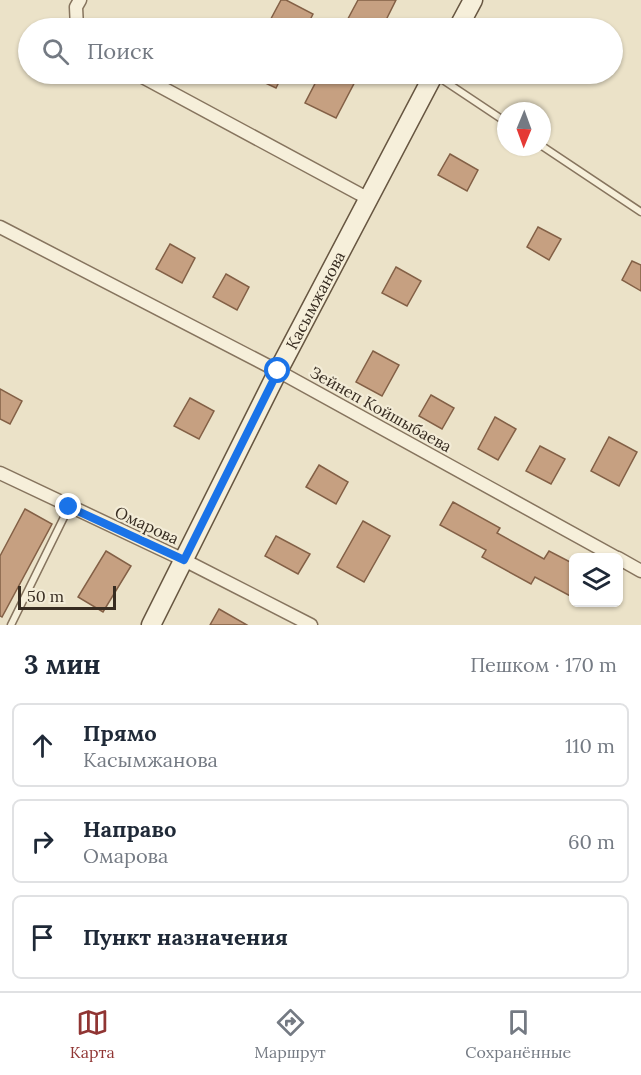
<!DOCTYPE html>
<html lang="ru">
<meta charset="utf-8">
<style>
body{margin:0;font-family:Lora,serif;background:#f6f6f7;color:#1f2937}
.controls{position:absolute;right:18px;bottom:18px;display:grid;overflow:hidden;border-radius:9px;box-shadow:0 2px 4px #0004}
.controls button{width:54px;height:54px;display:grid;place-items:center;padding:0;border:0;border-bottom:2px solid #e0e1e3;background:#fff;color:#1f2937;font:30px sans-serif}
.compass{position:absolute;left:497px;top:102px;width:54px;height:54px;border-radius:50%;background:#fff;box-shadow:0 2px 4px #0004;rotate:181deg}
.scale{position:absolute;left:18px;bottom:15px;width:98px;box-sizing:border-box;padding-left:6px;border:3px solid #372c21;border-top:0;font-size:16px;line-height:21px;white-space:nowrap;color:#372c21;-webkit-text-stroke:4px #f3ecd7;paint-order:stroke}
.stop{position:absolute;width:18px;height:18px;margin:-14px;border:4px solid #1a73e8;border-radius:50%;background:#fff}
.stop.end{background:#1a73e8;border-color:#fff;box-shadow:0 2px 6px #0008}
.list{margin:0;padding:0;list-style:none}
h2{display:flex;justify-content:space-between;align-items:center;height:78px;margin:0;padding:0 24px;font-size:26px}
h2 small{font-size:20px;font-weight:400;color:#747a83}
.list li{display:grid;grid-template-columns:39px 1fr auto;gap:18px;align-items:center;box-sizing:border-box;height:84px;margin:0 12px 12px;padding:0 12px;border:2px solid #e0e1e3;border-radius:9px}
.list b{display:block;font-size:22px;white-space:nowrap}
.list p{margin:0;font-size:20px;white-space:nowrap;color:#747a83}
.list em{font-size:20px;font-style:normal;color:#747a83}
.icon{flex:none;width:33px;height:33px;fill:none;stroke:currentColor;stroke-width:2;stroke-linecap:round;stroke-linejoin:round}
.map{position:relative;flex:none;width:641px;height:625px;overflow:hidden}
.search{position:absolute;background:#fff;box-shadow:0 2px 4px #0004;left:18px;right:18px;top:18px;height:66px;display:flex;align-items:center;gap:15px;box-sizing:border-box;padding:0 21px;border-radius:33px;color:#747a83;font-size:22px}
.sheet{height:366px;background:#fff}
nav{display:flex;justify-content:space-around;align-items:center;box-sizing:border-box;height:84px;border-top:2px solid #e0e1e3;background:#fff;font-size:16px;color:#747a83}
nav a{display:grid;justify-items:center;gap:3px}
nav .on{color:#903533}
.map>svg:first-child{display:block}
</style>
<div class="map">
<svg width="641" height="625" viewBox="0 0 641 625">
<rect width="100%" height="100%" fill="#ebe2c8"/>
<g fill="#c6a081" stroke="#836046" stroke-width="1.5">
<path d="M 281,0 L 286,0 L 313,14 L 306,28 L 266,28 Z"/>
<path d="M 358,0 L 396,0 L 382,28 L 343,28 Z"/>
<path d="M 246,74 L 283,74 L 276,88 Z"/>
<path d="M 320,74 L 359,74 L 336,118 L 305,103 Z"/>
<path d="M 450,154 L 478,170 L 467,191 L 438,175 Z"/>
<path d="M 538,227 L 561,239 L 549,260 L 527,247 Z"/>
<path d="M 170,244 L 195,258 L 182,283 L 156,269 Z"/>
<path d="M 632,261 L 641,265 L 641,291 L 622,280 Z"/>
<path d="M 396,267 L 421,281 L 407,306 L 382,293 Z"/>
<path d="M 226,274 L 249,287 L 237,310 L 213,297 Z"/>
<path d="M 373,351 L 399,365 L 382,396 L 356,382 Z"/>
<path d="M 0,389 L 22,401 L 10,424 L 0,419 Z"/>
<path d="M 431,395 L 454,408 L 442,429 L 419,416 Z"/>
<path d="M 190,398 L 214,411 L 199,439 L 174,426 Z"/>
<path d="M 495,417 L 516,429 L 498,460 L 478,449 Z"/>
<path d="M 609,437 L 637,452 L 619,486 L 591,471 Z"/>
<path d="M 540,446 L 565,459 L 551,484 L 526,471 Z"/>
<path d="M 319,465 L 348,482 L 336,504 L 306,487 Z"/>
<path d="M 453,502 L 500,528 L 497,533 L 544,559 L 549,551 L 574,564 L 574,598 L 535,577 L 531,584 L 482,557 L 486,550 L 440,525 Z"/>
<path d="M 25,509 L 52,524 L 2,617 L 0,616 L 0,556 Z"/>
<path d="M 363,521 L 390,536 L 364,582 L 337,567 Z"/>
<path d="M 276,536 L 310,554 L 298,574 L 265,556 Z"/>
<path d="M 106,551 L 131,566 L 103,612 L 78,597 Z"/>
<path d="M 219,609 L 247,625 L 210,625 Z"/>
</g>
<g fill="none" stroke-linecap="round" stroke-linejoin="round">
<g stroke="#86745e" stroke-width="9">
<g id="lane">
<path d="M 437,76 L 506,122"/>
<path d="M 542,146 L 641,212"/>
<path d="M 11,625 L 69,507"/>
</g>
</g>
<g stroke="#86745e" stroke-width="15">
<g id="street">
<path d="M 77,28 L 76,7 L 80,0"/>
<path d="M 137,74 L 367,198"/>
<path d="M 0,227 L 278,371 L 617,558"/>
<path d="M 0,473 L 184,560 L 311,625"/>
<path d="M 618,558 L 641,571"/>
</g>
</g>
<g stroke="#675641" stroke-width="21">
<g id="secondary">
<path d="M 458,28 L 473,0"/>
<path id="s1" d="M 151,625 L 278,371 L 434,74"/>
</g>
</g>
<use href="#lane" stroke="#f6efda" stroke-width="6"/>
<use href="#street" stroke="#f6efda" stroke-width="12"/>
<use href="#secondary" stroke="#f6efda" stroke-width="18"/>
</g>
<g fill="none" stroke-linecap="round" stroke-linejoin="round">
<path stroke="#1a73e8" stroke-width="8" d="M 69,507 L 184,560 L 278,371"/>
</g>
<g text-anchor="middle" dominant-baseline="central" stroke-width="4.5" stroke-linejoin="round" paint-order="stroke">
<g font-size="16" fill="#372c21" stroke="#f3ecd7">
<text stroke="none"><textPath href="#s1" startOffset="364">Касымжанова</textPath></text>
<text transform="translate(381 409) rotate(29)">Зейнеп Койшыбаева</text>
<text transform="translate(147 525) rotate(25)">Омарова</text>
</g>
</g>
</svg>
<div class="controls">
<button><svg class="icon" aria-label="layers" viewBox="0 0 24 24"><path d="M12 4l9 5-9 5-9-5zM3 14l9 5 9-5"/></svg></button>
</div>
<svg class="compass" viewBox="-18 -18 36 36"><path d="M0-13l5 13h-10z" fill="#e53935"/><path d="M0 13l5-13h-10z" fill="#747a83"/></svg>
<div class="scale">50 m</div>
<div class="stop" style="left:278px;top:371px"></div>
<div class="stop end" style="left:69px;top:507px"></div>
<div class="search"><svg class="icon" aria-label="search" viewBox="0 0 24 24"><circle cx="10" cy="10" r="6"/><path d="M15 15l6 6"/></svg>Поиск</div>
</div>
<section class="sheet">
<h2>3 мин<small>Пешком · 170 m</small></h2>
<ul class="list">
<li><svg class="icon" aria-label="ahead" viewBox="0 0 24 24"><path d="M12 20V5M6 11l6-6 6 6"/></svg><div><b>Прямо</b><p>Касымжанова</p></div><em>110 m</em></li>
<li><svg class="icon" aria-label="right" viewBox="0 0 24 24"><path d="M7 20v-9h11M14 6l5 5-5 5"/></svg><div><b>Направо</b><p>Омарова</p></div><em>60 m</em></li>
<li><svg class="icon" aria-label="arrive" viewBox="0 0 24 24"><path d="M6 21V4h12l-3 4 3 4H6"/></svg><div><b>Пункт назначения</b></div></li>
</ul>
</section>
<nav>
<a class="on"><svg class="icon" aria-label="map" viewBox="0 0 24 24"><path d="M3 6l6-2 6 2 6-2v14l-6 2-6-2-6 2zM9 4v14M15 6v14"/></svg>Карта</a>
<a><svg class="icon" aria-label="directions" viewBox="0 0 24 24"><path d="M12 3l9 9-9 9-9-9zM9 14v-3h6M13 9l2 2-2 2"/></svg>Маршрут</a>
<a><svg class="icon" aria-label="saved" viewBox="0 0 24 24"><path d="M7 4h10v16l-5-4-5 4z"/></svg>Сохранённые</a>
</nav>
